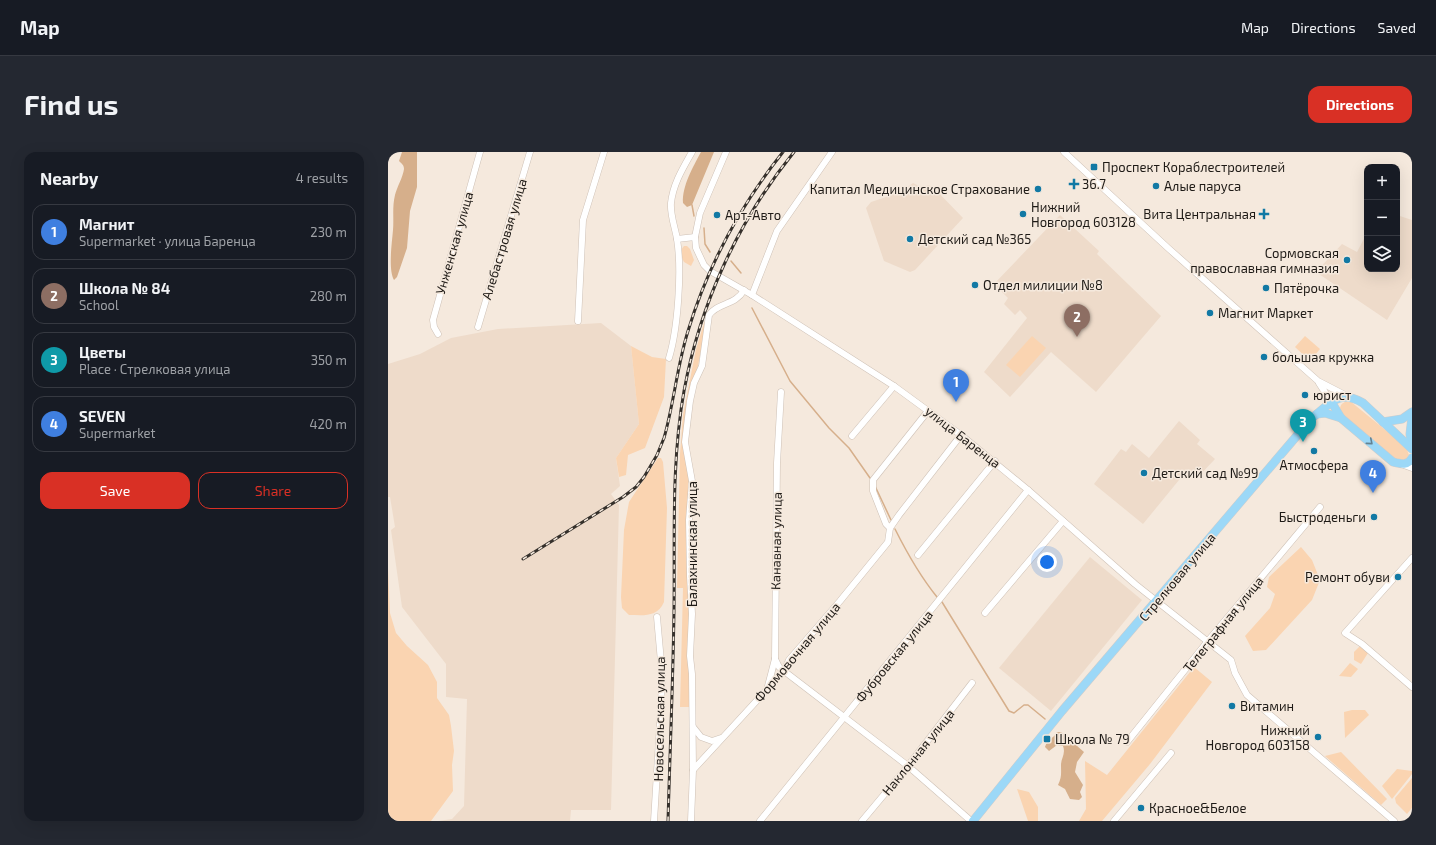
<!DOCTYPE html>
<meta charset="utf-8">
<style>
body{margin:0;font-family:"Exo 2",sans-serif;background:#242831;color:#f1f3f6}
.controls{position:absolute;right:12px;top:12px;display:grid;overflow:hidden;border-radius:8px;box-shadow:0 4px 16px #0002}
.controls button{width:36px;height:36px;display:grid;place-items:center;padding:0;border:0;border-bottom:1px solid #363941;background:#171b24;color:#f1f3f6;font:20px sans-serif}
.you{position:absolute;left:659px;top:410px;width:14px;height:14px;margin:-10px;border:3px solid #fff;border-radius:50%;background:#1a73e8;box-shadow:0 0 0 6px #1a73e833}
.badge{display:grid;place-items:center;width:26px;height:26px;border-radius:50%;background:#d93025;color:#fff;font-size:13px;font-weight:700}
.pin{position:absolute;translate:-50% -33px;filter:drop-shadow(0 1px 2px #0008)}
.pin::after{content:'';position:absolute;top:21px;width:14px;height:12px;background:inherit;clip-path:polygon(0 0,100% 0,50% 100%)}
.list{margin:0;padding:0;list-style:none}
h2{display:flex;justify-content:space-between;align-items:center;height:52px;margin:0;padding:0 16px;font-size:17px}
h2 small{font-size:13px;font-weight:400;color:#9ea1a6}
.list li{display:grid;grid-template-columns:26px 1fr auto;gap:12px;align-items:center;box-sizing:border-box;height:56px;margin:0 8px 8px;padding:0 8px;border:1px solid #363941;border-radius:12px}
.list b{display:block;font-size:15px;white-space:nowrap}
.list p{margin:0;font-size:13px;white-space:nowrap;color:#9ea1a6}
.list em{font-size:13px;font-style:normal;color:#9ea1a6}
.actions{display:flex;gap:8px;padding:12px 16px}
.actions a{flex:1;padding:9px 0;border:1px solid #d93025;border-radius:12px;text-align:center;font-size:14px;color:#d93025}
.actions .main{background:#d93025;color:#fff}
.icon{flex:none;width:22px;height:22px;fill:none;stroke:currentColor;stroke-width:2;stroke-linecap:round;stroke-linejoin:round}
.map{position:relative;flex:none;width:1024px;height:669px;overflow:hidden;border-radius:12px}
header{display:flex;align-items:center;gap:24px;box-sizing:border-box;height:56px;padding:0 20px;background:#171b24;border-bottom:1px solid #363941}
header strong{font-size:19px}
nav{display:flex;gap:22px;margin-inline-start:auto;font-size:14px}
.intro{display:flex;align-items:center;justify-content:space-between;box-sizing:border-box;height:96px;padding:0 24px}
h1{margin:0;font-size:28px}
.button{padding:10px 18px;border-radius:12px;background:#d93025;color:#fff;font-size:14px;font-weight:700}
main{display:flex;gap:24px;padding:0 24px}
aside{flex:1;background:#171b24;border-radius:12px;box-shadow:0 4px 16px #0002}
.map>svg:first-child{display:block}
</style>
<header>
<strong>Map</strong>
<nav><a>Map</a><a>Directions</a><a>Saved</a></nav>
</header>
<div class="intro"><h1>Find us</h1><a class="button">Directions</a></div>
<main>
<aside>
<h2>Nearby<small>4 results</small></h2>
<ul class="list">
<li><span class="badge" style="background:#3f7fe0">1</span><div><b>Магнит</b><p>Supermarket · улица Баренца</p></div><em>230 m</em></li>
<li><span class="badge" style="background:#8d6e63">2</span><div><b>Школа № 84</b><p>School</p></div><em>280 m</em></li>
<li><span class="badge" style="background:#0f9aa8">3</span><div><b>Цветы</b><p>Place · Стрелковая улица</p></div><em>350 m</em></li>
<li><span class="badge" style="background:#3f7fe0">4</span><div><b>SEVEN</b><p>Supermarket</p></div><em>420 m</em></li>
</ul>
<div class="actions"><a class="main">Save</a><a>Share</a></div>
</aside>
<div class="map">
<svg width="1024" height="669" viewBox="0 0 1024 669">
<rect width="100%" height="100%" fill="#f5e9dd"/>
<g fill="#eedbca">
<path d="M 525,31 L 535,36 L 540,33 L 545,35 L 575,66 L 527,118 L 522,120 L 496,109 L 478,56 L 483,50 L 513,40 Z"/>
<path d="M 672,63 L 711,99 L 709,102 L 773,164 L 708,240 L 663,200 L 622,245 L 596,220 L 639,166 L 632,158 L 627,163 L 616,152 L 620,146 L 606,132 Z"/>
<path d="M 1009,63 L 1024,68 L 1024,126 L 999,168 L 928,120 L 954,92 L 969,100 L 979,81 L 979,117 L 1009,117 Z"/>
<path d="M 213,171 L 243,194 L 251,272 L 228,306 L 232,334 L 223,342 L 231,353 L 223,658 L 183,658 L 182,669 L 50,669 L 64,667 L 76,654 L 79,547 L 58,545 L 58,512 L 14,455 L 3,378 L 7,375 L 2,345 L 0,345 L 0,212 L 32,202 L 63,186 L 110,177 Z"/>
<path d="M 791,269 L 812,288 L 809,292 L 827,307 L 810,325 L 800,317 L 755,372 L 706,332 L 733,297 L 738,300 L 744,292 L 761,306 Z"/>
<path d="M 702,405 L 754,448 L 663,559 L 611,516 Z"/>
</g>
<g fill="#fad4b1">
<path d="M 296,94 L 299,94 L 302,97 L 306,108 L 303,114 L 296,110 C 293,104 291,99 296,94 Z"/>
<path d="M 319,167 L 295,292 L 301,320 L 302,555 L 292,555 L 295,436 L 289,436 L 292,302 L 295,263 L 308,197 L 316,171 Z"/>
<path d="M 644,184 L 658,196 L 632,225 L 618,213 Z"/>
<path d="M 917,184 L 932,197 L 922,209 L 907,195 Z"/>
<path d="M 243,194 L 264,205 L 278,207 L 276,245 L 257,296 L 240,303 L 238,323 L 231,325 L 228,306 L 251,272 Z"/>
<path d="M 962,249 L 1018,295 L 1021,303 L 1018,307 L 1010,309 L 955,264 L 952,256 C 953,251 957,249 962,249 Z"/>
<path d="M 270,306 L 273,306 L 275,310 L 279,356 L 276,450 C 269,466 255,463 241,463 L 234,456 L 233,445 L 236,378 L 241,350 Z"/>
<path d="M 913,395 L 924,408 L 932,428 L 924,448 L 878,498 L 865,499 L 857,484 L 882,456 L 887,442 L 879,435 L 881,425 Z"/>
<path d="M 0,416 L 2,461 L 8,481 L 19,494 L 40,513 L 49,530 L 49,546 L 61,563 L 63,574 L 66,599 L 64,613 L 65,639 L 43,669 L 0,669 Z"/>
<path d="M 974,492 L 980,501 L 973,512 L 966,508 L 966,500 Z"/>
<path d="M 962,511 L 970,517 L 963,525 L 951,524 Z"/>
<path d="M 806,515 L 824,530 L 762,612 L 714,669 L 691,669 L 698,657 L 697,609 L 719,623 Z"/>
<path d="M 964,558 L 977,558 L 981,563 L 957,586 L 956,560 Z"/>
<path d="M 953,600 L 999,647 L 993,653 L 937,604 Z"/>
<path d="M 1009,617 L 1024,619 L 1024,622 L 1004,647 L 994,634 Z"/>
<path d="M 1024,626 L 1024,656 L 1019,662 L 1008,651 L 1007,646 Z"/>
<path d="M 629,637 L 641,640 L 650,655 L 650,669 L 640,669 Z"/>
</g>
<g fill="#d6af8b">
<path d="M 14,0 L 29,0 L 29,35 L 22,59 L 19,96 L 9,125 L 6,128 C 0,117 4,91 5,78 C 6,66 4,55 7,43 C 9,35 15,25 16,17 C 16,13 14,12 11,9 Z"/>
<path d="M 313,0 L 326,0 L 304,53 L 299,55 L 295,51 C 294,34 305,15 313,0 Z"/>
<path d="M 669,580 L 673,580 L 696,600 L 689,610 L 687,620 L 695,633 L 692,640 L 694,645 L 691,648 L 682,647 L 677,637 L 670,633 C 674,625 673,621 673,613 C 673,606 678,602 675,594 L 669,593 L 661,599 L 657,595 C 659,588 666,586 669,580 Z"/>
</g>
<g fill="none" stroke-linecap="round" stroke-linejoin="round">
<g stroke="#d6af8b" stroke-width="1.5">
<path d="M 304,53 L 306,64"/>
<path d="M 316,76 L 317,92 L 322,100"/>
<path d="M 343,109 L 353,121"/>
<path d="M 364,156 L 402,229 L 441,276 L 461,296 L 482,326"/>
<path d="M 487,334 L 503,368"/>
<path d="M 507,377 C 519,401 532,424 549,445"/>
<path d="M 554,450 L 621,559 L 626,561 L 636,553 L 640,553 L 657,567"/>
</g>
<g stroke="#cec1b6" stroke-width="7">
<g id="minor">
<path d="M 338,0 L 312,61 L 307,85 L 308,96 L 316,113 L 322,119 L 364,143 L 506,234 L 573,283 L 640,338 L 747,432 L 843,508 L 847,521 L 859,543 L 1006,669"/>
<path d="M 676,0 L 780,96 L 930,229 L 959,244"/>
<path d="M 289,87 L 307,85"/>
<path d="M 364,143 L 389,79 L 444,0"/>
<path d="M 190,169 L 195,68 L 216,0"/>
<path d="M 90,175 L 142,0"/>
<path d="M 50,182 L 46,175 L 45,168 L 92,0"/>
<path d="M 281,206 C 290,176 294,118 289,87 C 287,75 282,63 283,51 C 285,32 295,16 304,0"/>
<path d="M 931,231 L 944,251"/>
<path d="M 464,284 L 506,234"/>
<path d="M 1013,312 L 1024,316"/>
<path d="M 502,376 L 498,372 L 485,339 L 485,328 L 540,259"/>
<path d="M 530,403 L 607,309"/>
<path d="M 1024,406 L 957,481 L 974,492 L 1024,535"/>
<path d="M 597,461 L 675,369"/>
<path d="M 387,507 L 391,515 L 396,519 L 520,614 L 583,669"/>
<path d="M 380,534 L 387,507 L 389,311 L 393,240"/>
<path d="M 305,575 L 313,585 L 324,589 L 333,586"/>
<path d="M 739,590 L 820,489 L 932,355"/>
<path d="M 305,618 L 396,519 L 401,508 L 452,449 L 500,390 L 502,376 L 511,363 L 573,283"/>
<path d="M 266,669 L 273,555 L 274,521 L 269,465"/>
<path d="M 303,669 L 305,618 L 304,522 L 302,504 L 304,462 L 302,424 L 301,368 L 304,329 L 297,290 L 302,249 L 306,231 L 314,214 L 321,163 C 330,150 347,154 356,138"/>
<path d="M 372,669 L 640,338"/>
<path d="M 474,669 L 520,614 L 584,531"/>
<path d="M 726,669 L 783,601"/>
</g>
</g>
<g stroke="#cecdcc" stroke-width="9">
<g id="major">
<path d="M 944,251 L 953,266 L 1005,310 C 1013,312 1020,314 1024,306"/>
<path d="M 929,262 L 937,261 L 953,266"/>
<path d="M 1024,265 L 1022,282 L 1024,296"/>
<path d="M 995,270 L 1014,267 L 1024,260"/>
<path d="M 585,669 L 674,559 L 924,266 C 943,251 951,237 975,251 L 1024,297"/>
</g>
</g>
<use href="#minor" stroke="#fff" stroke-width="6"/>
<use href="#major" stroke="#9cd8f7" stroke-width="8"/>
<g stroke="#35302b" stroke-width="3">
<g id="rail">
<path d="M 135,407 L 235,345 L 248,335 L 256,325 L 269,303 L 276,286 C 286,251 289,214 300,179 C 320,113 352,54 395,0"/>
<path d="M 280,669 C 282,599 285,529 286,459 C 287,386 283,311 296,239 C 312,152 350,69 406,0"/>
</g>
</g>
<use href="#rail" stroke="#f5e9dd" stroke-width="1.5" stroke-dasharray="4.5" stroke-linecap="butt"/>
</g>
<defs><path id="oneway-chevron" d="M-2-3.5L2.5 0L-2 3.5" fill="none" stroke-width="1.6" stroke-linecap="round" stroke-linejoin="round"/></defs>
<use stroke="#638292" href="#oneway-chevron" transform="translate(982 290) rotate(40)"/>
<g fill="#1279a4" stroke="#f5e9dd" stroke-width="1.5">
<rect x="702" y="11" width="8" height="8" rx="2"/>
<path d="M684 26h4v4h4v4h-4v4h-4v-4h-4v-4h4z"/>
<circle cx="768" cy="34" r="4"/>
<circle cx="650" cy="37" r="4"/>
<circle cx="635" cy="62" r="4"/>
<path d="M874 56h4v4h4v4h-4v4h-4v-4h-4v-4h4z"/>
<circle cx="329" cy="63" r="4"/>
<circle cx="522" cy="87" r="4"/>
<circle cx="959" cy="108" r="4"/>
<circle cx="587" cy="133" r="4"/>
<circle cx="878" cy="136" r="4"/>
<circle cx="822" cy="161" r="4"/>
<circle cx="876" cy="205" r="4"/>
<circle cx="917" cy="243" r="4"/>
<circle cx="926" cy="299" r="4"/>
<circle cx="756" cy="321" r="4"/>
<circle cx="986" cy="365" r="4"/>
<circle cx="1010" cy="425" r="4"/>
<circle cx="844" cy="554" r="4"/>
<circle cx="930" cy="585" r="4"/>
<rect x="655" y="583" width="8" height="8" rx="2"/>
<circle cx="753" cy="656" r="4"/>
</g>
<g text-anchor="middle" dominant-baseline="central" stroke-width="3" stroke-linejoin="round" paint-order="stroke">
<g font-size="13" fill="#1e1a16" stroke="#f5e9dd" text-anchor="start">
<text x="714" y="15">Проспект Кораблестроителей</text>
<text x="694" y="32">36.7</text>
<text x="776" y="34">Алые паруса</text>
<text x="642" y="37" text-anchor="end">Капитал Медицинское Страхование</text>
<text x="643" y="55">Нижний<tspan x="643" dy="15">Новгород 603128</tspan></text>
<text x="868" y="62" text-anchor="end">Вита Центральная</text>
<text x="337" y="63">Арт-Авто</text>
<text x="530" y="87">Детский сад №365</text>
<text x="951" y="101" text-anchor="end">Сормовская<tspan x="951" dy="15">православная гимназия</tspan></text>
<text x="595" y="133">Отдел милиции №8</text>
<text x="886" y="136">Пятёрочка</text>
<text x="830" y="161">Магнит Маркет</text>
<text x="884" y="205">большая кружка</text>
<text x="925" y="243">юрист</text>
<text x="926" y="313" text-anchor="middle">Атмосфера</text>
<text x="764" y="321">Детский сад №99</text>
<text x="978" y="365" text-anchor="end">Быстроденьги</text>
<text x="1002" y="425" text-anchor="end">Ремонт обуви</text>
<text x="852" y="554">Витамин</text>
<text x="922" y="578" text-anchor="end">Нижний<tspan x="922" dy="15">Новгород 603158</tspan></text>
<text x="667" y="587">Школа № 79</text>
<text x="761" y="656">Красное&amp;Белое</text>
</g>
<g font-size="13" fill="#1e1a16" stroke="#f5e9dd">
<text transform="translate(116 87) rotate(-73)">Алебастровая улица</text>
<text transform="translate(66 91) rotate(-74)">Унженская улица</text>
<text transform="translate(575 285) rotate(38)">улица Баренца</text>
<text transform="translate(388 389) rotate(-89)">Канавная улица</text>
<text transform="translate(304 392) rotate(-90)">Балахнинская улица</text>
<text transform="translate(789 425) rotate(-50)">Стрелковая улица</text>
<text transform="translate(835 472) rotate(-51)">Телеграфная улица</text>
<text transform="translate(409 500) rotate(-50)">Формовочная улица</text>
<text transform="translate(506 504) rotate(-51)">Фубровская улица</text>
<text transform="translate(271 567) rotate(-89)">Новосельская улица</text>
<text transform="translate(530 600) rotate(-51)">Наклонная улица</text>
</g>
</g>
</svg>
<div class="controls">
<button>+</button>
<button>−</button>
<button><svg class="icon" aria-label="layers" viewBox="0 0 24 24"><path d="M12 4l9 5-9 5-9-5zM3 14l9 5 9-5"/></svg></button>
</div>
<div class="you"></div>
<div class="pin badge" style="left:568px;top:250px;background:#3f7fe0">1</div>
<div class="pin badge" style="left:689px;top:185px;background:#8d6e63">2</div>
<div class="pin badge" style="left:915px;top:290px;background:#0f9aa8">3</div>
<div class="pin badge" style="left:985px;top:341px;background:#3f7fe0">4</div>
</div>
</main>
